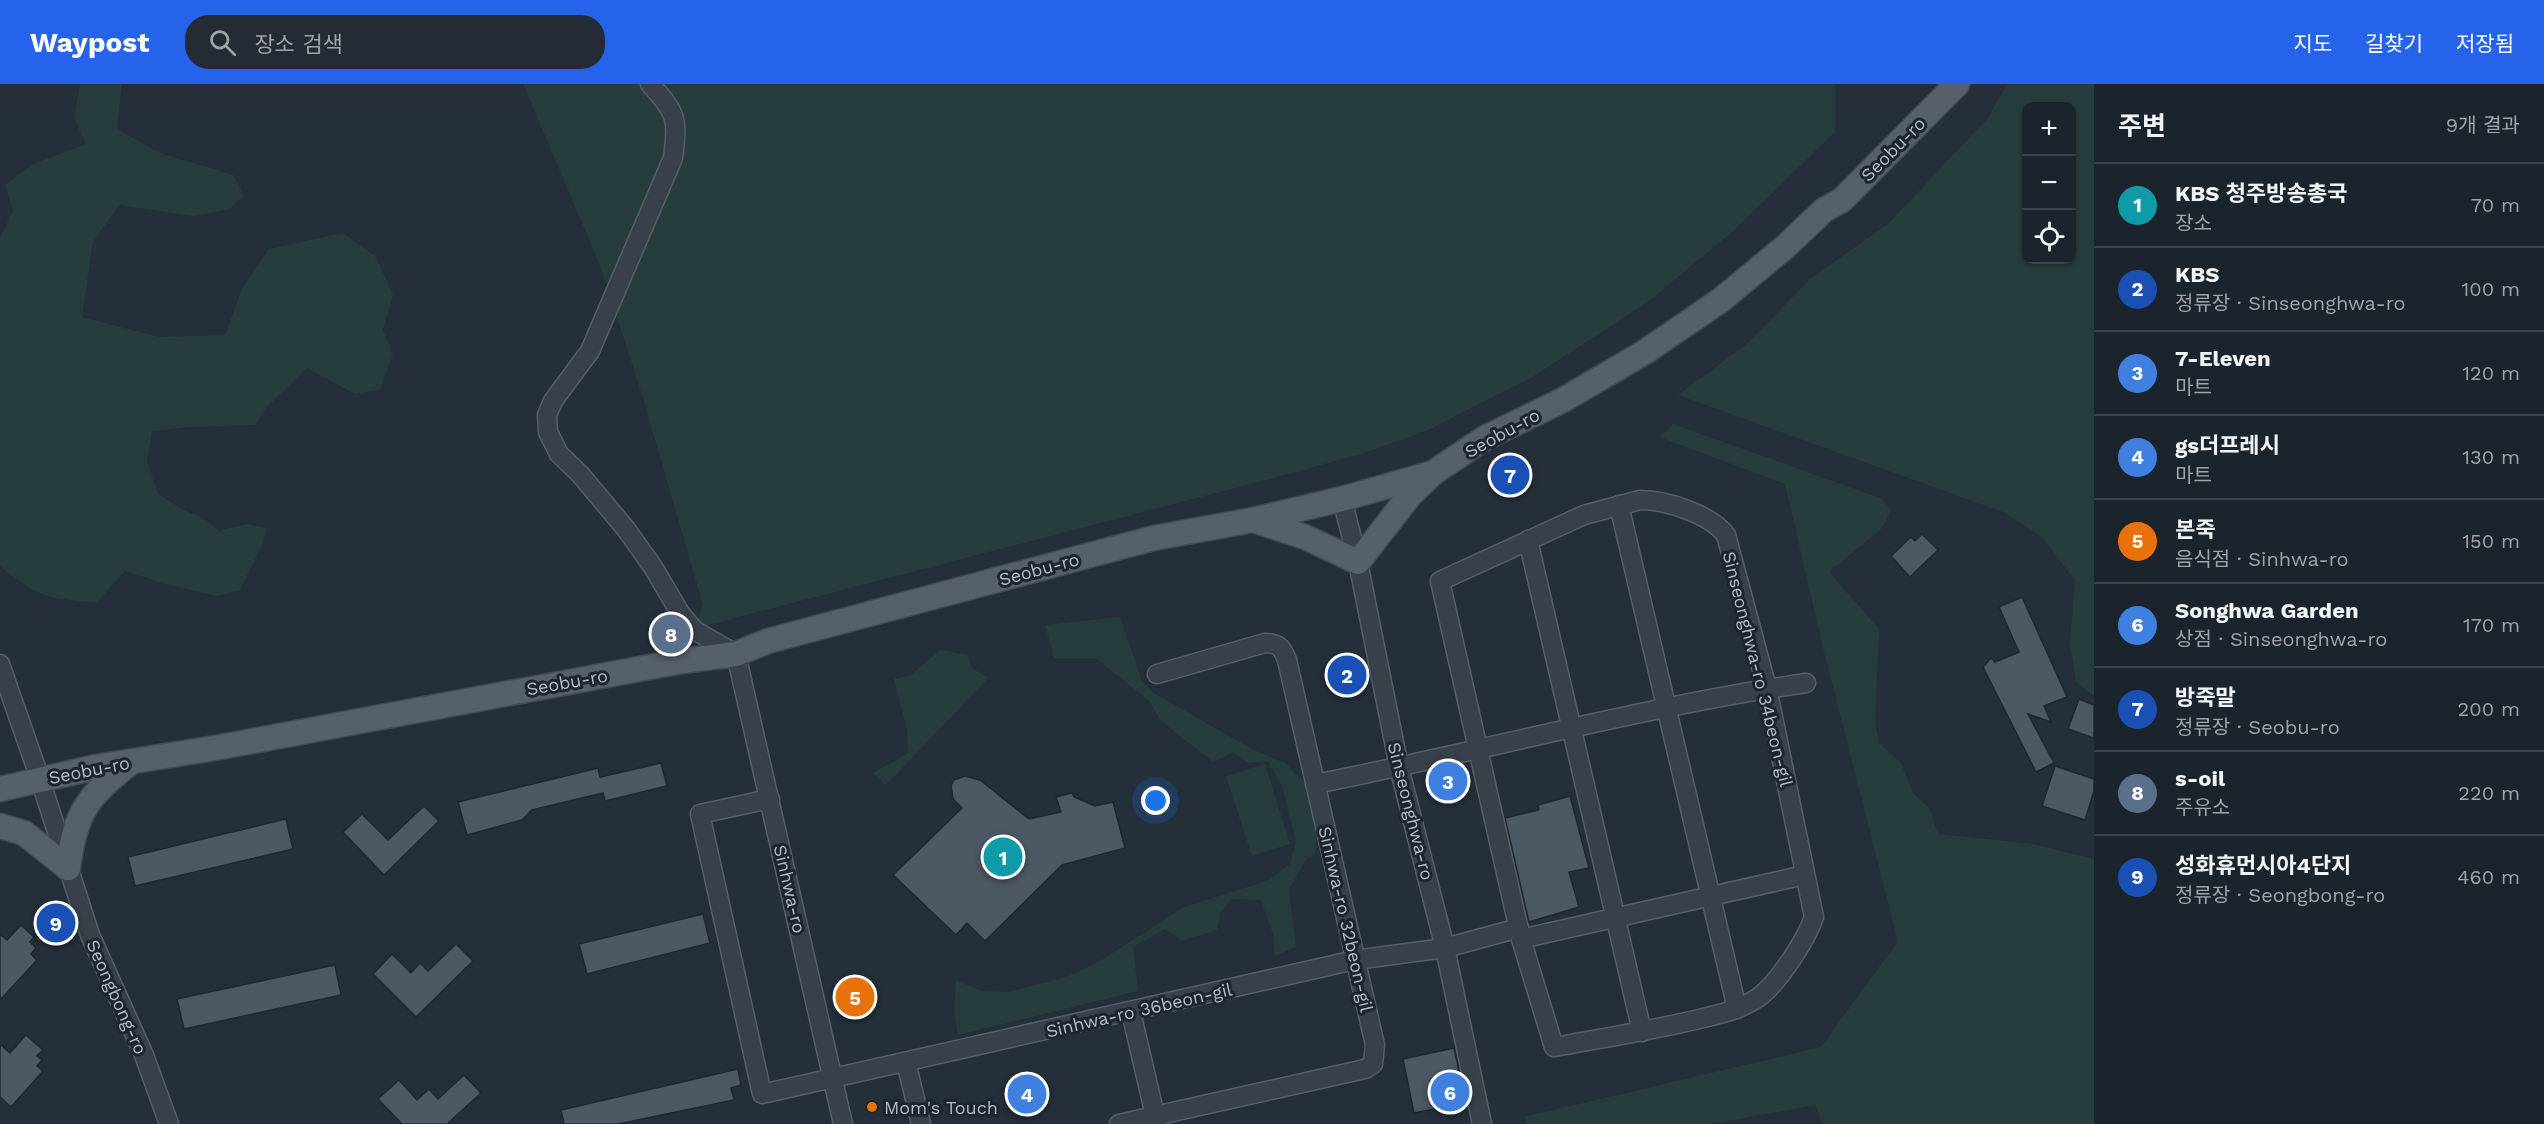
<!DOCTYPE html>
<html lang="ko">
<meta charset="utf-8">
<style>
body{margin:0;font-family:"Work Sans","Noto Sans KR",sans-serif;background:#242b34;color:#f1f3f6}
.controls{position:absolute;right:18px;top:18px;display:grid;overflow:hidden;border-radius:12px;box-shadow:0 2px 4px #0004}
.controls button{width:54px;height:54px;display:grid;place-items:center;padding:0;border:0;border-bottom:2px solid #394048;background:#1b232c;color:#f1f3f6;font:30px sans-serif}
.you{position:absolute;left:1156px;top:717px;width:21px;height:21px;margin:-15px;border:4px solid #fff;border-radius:50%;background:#1a73e8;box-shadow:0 0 0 9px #1a73e833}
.badge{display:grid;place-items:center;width:39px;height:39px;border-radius:50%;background:#2563eb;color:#fff;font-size:20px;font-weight:700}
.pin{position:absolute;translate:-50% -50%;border:3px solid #fff;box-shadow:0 2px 6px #0006}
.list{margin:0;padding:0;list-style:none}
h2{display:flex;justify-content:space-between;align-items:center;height:78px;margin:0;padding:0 24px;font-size:26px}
h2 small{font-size:20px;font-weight:400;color:#a0a4a9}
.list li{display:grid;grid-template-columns:39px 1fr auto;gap:18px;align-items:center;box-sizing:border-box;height:84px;padding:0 24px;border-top:2px solid #394048}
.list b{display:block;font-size:22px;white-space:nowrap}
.list p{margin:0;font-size:20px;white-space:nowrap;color:#a0a4a9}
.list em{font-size:20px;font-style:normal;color:#a0a4a9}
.icon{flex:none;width:33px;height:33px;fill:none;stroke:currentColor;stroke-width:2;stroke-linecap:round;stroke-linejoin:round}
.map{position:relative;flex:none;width:2094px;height:1040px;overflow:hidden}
header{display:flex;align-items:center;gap:36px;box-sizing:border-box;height:84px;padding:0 30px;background:#2563eb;color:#fff}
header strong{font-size:28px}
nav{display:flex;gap:33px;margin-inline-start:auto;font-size:21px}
.search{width:420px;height:54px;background:#242b34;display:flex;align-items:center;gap:15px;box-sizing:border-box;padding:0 21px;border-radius:24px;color:#a0a4a9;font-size:22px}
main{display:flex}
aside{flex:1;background:#1b232c}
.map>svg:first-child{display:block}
</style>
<header>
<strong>Waypost</strong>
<div class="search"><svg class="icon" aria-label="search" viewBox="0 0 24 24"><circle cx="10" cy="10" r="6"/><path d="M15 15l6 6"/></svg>장소 검색</div>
<nav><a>지도</a><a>길찾기</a><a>저장됨</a></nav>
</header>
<main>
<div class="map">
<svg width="2094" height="1040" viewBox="0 0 2094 1040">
<rect width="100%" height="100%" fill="#242f3a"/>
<g fill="#273c3c" fill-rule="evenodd">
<path d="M 80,0 L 122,0 L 117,45 L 160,69 L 233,91 L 244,111 L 230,125 L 194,132 L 119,121 L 93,158 L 82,233 L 159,253 L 225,251 L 242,205 L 269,165 L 343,149 L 375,172 L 393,211 L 383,246 L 393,270 L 380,305 L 355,310 L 307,284 L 266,324 L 255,341 L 190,343 L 152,347 L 147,376 L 158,410 L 182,425 L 206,436 L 219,447 L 246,440 L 267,444 L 262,461 L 240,506 L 218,512 L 177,503 L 125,487 L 96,519 C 49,514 37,514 0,482 L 0,154 L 13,127 L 5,101 L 31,81 L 86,60 L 74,34 Z"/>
<path d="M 523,0 L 1835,0 L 1835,48 L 1733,147 L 1649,217 L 1531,294 L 1426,347 L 1364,369 L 1285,391 L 700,543 L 694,543 L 703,521 L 643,314 L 600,181 Z"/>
<path d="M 2007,0 L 2094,0 L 2094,612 L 2076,598 L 2070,559 L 2075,497 L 2044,455 L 2003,428 L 1678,311 L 1748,259 L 1811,194 L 1888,140 L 1987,35 ZM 2026,22 L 2072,22 L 2072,176 L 2026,176 Z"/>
<path d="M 1673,340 L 1883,415 L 1891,427 L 1882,444 L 1829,488 L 1879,545 L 1875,637 L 1879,659 L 1901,679 L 1913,709 L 1930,725 L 1938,750 L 2034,760 L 2094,775 L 2094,1040 L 1823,1040 L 1815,1021 L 1711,1040 L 1526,1040 L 1524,1033 L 1821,963 L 1898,857 L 1824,568 L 1785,400 L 1659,353 Z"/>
<path d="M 1120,533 L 1142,597 L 1152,608 L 1252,665 L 1285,679 L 1306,700 L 1316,751 L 1315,770 L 1306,776 L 1289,805 L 1296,863 L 1275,872 L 1273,850 L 1261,816 L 1231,815 L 1221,827 L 1217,846 L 1182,857 L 1165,845 L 1133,863 L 1138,907 L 958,951 L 954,927 L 956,897 L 981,907 L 1008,908 L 1069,892 L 1100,877 L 1184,823 L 1267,797 L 1290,780 L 1296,757 L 1282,702 L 1268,677 L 1249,679 L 1233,668 L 1213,678 L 1161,637 L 1149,617 L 1096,574 L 1054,574 L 1045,541 Z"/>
<path d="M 940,566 L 968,571 L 972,584 L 988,594 L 886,701 L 873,689 L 908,669 L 907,646 L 894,595 L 911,591 Z"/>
<path d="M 1265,680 L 1290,760 L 1252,772 L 1226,692 Z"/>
</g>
<g fill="#4d5865" stroke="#1f2831" stroke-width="1.5">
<path d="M 1922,450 L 1938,466 L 1910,493 L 1891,472 L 1911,453 L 1915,457 Z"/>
<path d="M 2022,513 L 2067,613 L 2044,622 L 2051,638 L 2028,630 L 2054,679 L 2036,688 L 1983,583 L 1991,574 L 1995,578 L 2019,568 L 1999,523 Z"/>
<path d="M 2079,615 L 2094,621 L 2094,654 L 2068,645 Z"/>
<path d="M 661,679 L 667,702 L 605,717 L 603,709 L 532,726 L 522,736 L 467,751 L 458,718 L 598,684 L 600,693 Z"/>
<path d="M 2055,682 L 2094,695 L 2094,707 L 2085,736 L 2042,722 Z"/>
<path d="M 965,692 L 980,696 L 1029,735 L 1061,728 L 1056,713 L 1072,709 L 1074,713 L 1095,722 L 1113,718 L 1125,764 L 1062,781 L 985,857 L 967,839 L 956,851 L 893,791 L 962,724 L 953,715 L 951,701 L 954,696 Z"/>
<path d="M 1570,712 L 1589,784 L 1569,788 L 1579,823 L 1529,838 L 1505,734 L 1539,726 L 1538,721 Z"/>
<path d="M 424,722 L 439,737 L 384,791 L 343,748 L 362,730 L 388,756 Z"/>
<path d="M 286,735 L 293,765 L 135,802 L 128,773 Z"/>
<path d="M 703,830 L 710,859 L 587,890 L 579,860 Z"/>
<path d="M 21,841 L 34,853 L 30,858 L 36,864 L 31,870 L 37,876 L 0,916 L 0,850 L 7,856 Z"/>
<path d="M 456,860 L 473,877 L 416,933 L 373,890 L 392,870 L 411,889 L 420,879 L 428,887 Z"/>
<path d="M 335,881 L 341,911 L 184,945 L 177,915 Z"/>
<path d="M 26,951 L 43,966 L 37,972 L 42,976 L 37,982 L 43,987 L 11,1023 L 0,1013 L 0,960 L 10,969 Z"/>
<path d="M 1454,964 L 1462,1002 L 1449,1022 L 1414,1029 L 1403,975 Z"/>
<path d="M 738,985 L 741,1001 L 731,1004 L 734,1016 L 618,1040 L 564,1040 L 561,1026 Z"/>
<path d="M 464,991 L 481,1009 L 447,1040 L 402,1040 L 378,1015 L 399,996 L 417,1016 L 429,1005 L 438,1015 Z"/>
</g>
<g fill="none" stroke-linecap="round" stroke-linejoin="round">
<g stroke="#565f68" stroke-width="21">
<g id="minor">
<path d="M 650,0 C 677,29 678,35 673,74 L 590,267 L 553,317 L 547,331 L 548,348 L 559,370 L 580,390 L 626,445 L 653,483 L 680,529 L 694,546 L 736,570 L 843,1040"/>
<path d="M 1342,415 L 1358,478 L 1399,683 L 1445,864 L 1482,1040"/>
<path d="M 1640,416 C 1666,416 1710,430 1726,451 L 1767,604 L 1814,833 C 1806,856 1779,898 1759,913 C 1738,928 1711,932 1686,938 C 1642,948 1598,955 1554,963 L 1521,855 L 1440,497 L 1584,431 Z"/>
<path d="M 1619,421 L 1737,925"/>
<path d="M 1528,456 L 1642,948"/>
<path d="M 0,580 L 40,695 L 90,851 L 144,971 L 169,1040"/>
<path d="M 1315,700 C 1479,668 1641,623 1806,599"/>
<path d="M 770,715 L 700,730 L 762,1010 L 1355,876 L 1445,864 L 1519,844"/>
<path d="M 1521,855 L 1805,791"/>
<path d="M 1131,928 L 1157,1040"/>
<path d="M 906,978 L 921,1040"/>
<path d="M 1119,1040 L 1365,985 L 1373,980 L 1375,961 L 1287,576 C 1282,563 1278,559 1265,559 L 1157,590"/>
</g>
</g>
<g stroke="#414a53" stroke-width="27">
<g id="major">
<path d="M 1253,436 L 1305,453 L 1358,478 L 1410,411 L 1432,390"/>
<path d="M 0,705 L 96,683 L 215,664 L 682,577 L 736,570 L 768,557 L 1154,454 L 1253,436 L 1342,415 L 1433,389 L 1485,354 L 1563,316 L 1645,268 L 1721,216 L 1785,163 L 1824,126 L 1842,116 L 1957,0"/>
<path d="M 0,742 L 24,749 L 68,784"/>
<path d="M 68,784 C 75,728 87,713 131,678"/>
</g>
</g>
<use href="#minor" stroke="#38414a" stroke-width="18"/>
<use href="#major" stroke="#56606a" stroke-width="24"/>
</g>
<circle fill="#e8710a" stroke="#1d262f" stroke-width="2" cx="872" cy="1023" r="6"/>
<g text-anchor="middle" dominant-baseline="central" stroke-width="6" stroke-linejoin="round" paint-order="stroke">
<g font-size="18" fill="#b3bcc6" stroke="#1d262f">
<text transform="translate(1893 65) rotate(-45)">Seobu-ro</text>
<text transform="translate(1502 349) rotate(-29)">Seobu-ro</text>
<text transform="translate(1039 485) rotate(-15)">Seobu-ro</text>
<text transform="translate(1758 585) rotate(76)">Sinseonghwa-ro 34beon-gil</text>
<text transform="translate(567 598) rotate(-10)">Seobu-ro</text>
<text transform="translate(89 686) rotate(-11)">Seobu-ro</text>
<text transform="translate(1411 727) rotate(76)">Sinseonghwa-ro</text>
<text transform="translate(790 805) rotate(77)">Sinhwa-ro</text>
<text transform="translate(1346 835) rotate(77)">Sinhwa-ro 32beon-gil</text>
<text transform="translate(117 913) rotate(66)">Seongbong-ro</text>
<text transform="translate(1139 926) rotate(-13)">Sinhwa-ro 36beon-gil</text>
</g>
<g font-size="18" fill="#b3bcc6" stroke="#1d262f" text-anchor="start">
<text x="884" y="1023">Mom's Touch</text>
</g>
</g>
</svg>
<div class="controls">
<button>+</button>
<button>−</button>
<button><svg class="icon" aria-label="locate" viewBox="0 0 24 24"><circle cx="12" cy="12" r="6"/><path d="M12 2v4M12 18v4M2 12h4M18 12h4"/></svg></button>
</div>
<div class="you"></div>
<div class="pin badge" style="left:1003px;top:773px;background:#0f9aa8">1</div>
<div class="pin badge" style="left:1347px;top:591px;background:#1a4fb4">2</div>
<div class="pin badge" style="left:1448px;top:697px;background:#3f7fe0">3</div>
<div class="pin badge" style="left:1027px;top:1010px;background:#3f7fe0">4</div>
<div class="pin badge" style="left:855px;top:913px;background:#e8710a">5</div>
<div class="pin badge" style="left:1450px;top:1008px;background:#3f7fe0">6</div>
<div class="pin badge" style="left:1510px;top:391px;background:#1a4fb4">7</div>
<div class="pin badge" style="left:671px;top:550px;background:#5c6f8a">8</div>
<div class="pin badge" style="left:56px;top:839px;background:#1a4fb4">9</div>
</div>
<aside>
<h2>주변<small>9개 결과</small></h2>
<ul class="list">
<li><span class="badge" style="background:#0f9aa8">1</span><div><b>KBS 청주방송총국</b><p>장소</p></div><em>70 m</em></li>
<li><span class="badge" style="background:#1a4fb4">2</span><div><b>KBS</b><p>정류장 · Sinseonghwa-ro</p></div><em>100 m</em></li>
<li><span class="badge" style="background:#3f7fe0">3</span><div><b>7-Eleven</b><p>마트</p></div><em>120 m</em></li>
<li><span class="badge" style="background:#3f7fe0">4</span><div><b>gs더프레시</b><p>마트</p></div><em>130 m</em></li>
<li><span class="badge" style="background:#e8710a">5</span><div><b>본죽</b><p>음식점 · Sinhwa-ro</p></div><em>150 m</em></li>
<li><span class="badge" style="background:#3f7fe0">6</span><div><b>Songhwa Garden</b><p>상점 · Sinseonghwa-ro</p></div><em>170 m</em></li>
<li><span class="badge" style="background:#1a4fb4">7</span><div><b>방죽말</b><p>정류장 · Seobu-ro</p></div><em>200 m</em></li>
<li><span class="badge" style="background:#5c6f8a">8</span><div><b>s-oil</b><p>주유소</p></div><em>220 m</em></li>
<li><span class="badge" style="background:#1a4fb4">9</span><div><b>성화휴먼시아4단지</b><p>정류장 · Seongbong-ro</p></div><em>460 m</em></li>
</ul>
</aside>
</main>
